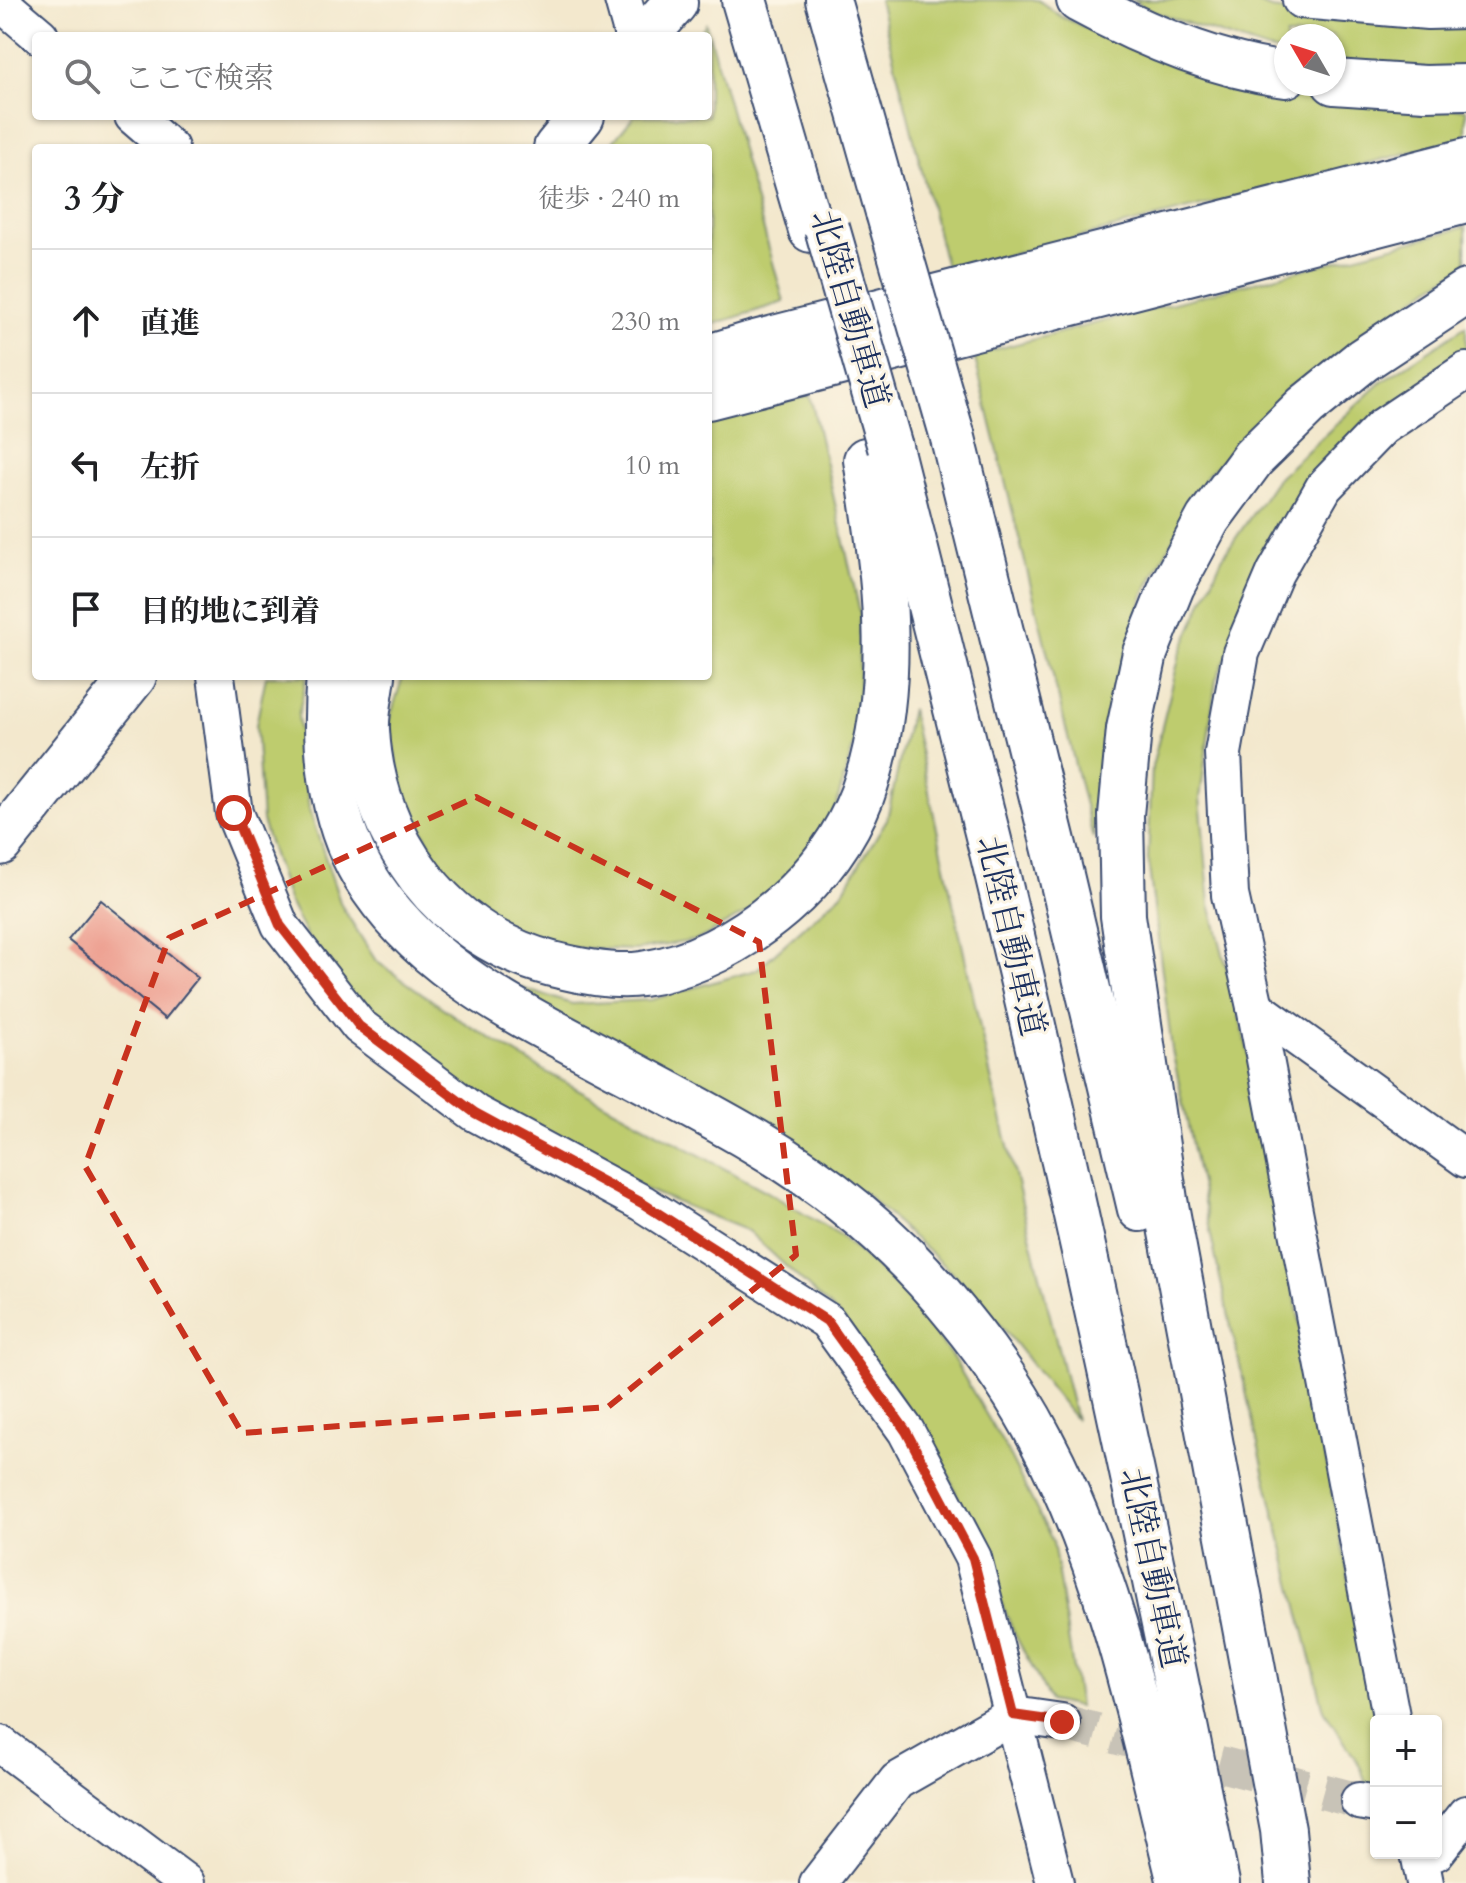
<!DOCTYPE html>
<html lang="ja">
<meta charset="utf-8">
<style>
body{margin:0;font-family:Cardo,"Noto Serif JP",serif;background:#f2f2f2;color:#202124}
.controls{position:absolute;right:24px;bottom:24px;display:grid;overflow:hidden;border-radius:8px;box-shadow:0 2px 6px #0004}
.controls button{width:72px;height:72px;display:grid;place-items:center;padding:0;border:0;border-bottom:2px solid #e0e0e0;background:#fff;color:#202124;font:40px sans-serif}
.compass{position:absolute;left:1274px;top:24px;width:72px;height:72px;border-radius:50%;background:#fff;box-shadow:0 2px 6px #0004;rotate:309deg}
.stop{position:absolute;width:24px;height:24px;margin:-18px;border:6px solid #c8321e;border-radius:50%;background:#fff}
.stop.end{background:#c8321e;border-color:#fff;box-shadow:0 2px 8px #0008}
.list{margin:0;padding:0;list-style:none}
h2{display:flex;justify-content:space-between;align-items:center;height:104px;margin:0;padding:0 32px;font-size:34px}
h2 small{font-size:26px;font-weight:400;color:#757577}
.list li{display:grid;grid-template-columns:52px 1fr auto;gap:24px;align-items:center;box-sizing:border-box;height:144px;padding:0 32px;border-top:2px solid #e0e0e0}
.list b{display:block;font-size:30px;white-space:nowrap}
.list em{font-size:26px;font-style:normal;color:#757577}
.icon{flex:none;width:44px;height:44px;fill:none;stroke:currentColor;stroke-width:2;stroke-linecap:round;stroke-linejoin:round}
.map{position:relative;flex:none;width:1466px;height:1883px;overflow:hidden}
.search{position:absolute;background:#fff;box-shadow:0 2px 6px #0004;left:32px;top:32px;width:680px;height:88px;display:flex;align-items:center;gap:20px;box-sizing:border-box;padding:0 28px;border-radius:8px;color:#757577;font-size:30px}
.panel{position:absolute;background:#fff;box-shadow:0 2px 6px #0004;left:32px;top:144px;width:680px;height:536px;border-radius:8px}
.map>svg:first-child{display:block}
</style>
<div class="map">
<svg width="1466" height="1883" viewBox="0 0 1466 1883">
<rect width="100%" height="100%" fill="#fcf5e5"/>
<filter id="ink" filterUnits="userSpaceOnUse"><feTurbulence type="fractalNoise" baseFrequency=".0125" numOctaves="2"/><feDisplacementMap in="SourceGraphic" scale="16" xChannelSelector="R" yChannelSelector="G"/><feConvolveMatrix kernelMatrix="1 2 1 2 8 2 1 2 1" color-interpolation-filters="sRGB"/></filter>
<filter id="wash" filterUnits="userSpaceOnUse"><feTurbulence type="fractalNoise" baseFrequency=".006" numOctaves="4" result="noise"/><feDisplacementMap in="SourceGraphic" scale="32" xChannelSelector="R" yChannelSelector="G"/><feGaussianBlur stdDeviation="1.8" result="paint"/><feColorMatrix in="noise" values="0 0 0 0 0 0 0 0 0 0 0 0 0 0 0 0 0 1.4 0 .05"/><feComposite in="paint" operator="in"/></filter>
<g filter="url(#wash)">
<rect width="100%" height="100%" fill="#f3e8cd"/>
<g fill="#becc6e" stroke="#6c7e66" stroke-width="2">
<path d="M 879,0 L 1038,0 L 1062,17 L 1193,74 L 1316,97 L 1466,109 L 1466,138 L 947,271 Z"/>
<path d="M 1133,0 L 1248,0 L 1271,9 L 1407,26 L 1466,25 L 1466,66 L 1419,70 L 1334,59 L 1334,36 L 1286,36 L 1286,53 L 1268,50 L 1154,12 Z"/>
<path d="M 706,24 L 784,302 L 708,326 L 708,148 L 608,148 L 634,116 L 708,116 L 708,36 L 697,36 Z"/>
<path d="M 1466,227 L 1466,266 L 1430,287 L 1303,383 L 1206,476 L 1144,594 L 1104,734 L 1093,838 L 974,355 Z"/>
<path d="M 1466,326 L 1466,362 L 1273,560 L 1216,679 L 1200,798 L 1210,904 L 1246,1042 L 1376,1721 L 1376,1784 L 1367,1786 L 1360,1766 L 1324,1710 L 1265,1475 L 1218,1269 L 1172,1050 L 1148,860 L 1152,767 L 1180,654 L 1222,558 L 1276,480 L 1382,382 Z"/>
<path d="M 810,395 L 860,612 L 859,727 L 827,836 L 769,900 L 697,940 L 635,950 L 549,947 L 484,913 L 438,860 L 402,791 L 389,721 L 403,676 L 708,676 L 708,424 Z"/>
<path d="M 266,676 L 307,676 L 298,716 L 309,809 L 341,905 L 376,961 L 460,1020 L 548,1073 L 766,1191 L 842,1237 L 900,1289 L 953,1358 L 1004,1445 L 1053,1542 L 1079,1707 L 1050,1701 L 1015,1635 L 942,1459 L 845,1321 L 748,1231 L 620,1179 L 511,1130 L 331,983 L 288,900 L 262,821 L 256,725 Z"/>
<path d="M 911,709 L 991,1078 L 1076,1420 L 980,1299 L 867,1195 L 499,981 L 572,1004 L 651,1000 L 756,970 L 842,893 L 887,819 Z"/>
</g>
<g id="blocks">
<path fill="#ed9f90" d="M 101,900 L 198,978 L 165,1019 L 68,940 Z"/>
</g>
</g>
<g filter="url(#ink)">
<use href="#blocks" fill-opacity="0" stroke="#3b4b6f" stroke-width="2"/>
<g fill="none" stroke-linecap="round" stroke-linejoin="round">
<path stroke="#c8c3b7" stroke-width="36" stroke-dasharray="36 18" stroke-linecap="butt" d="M 1062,1722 L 1359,1801"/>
<g stroke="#3b4b6f" stroke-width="40">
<g id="minor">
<path d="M 623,0 L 633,36"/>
<path d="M 1301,0 L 1428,11 L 1466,10"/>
<path d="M 0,2 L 40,36"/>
<path d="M 133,116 L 170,148"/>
<path d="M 216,676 L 234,813 L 280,925 L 359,1026 L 475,1113 L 642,1203 L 827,1321 L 906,1431 L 973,1558 L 1055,1883"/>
<path d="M 1255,1007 L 1466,1159"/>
<path d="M 1392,1721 L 1255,1007 L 1230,895 L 1223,753 L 1241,653 L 1275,573 L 1324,487 L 1382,427 L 1466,371"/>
<path d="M 0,1744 L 186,1883"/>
<path d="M 1359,1801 L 1376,1804"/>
<path d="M 1436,1852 L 1466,1814"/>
<path d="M 1419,1853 L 1425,1883"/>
<path d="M 818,1883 L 897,1781 L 1013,1715 L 1062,1722"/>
</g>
</g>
<g stroke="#3b4b6f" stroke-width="48">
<g id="tertiary">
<path d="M 646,36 L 675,3"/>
<path d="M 556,148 L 582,116"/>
<path d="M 0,843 L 134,676"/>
</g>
</g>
<g stroke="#3b4b6f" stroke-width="48">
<g id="motorway">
<path d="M 744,0 L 811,230"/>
<path d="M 828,0 L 888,212"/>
<path d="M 1079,0 C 1143,35 1213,65 1286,75"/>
<path d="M 1334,82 L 1425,88 L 1466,87"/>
<path d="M 708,357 L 751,344 L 1466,161"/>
<path d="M 708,397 L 1466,201"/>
<path d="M 952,434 L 1056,854 L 1140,1209"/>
<path d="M 890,447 C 924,584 960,720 993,856 C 1075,1197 1148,1540 1217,1883"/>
<path d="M 329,676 C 323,742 329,816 364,875 C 414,958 500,1004 583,1048 C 641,1079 700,1109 756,1142 C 834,1188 902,1246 958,1316 C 989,1354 1019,1397 1041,1440 C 1113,1575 1144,1736 1180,1883"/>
<path d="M 373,676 C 371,693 366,713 367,730 C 373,841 444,936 552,964 C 580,971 613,978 642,974 C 695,966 741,941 782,906 C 817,876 845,839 862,795 C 901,688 884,569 866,460"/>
<path d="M 1288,1883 L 1283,1830 L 1165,1200 L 1123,916 L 1121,815 L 1129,729 L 1145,653 L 1172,586 L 1208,519 L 1253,458 L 1306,406 L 1363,360 L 1466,292"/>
</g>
</g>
<use href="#minor" stroke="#fff" stroke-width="36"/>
<use href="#tertiary" stroke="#fff" stroke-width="44"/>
<use href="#motorway" stroke="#fff" stroke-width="44"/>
<g stroke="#3b4b6f" stroke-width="48" stroke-linecap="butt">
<g id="motorway-bridge">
<path d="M 888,212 L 952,434"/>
<path d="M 827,228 L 890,447"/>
</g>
</g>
<use href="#motorway-bridge" stroke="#fff" stroke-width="44"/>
</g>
</g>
<g fill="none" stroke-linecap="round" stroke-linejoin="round" filter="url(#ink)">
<path stroke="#c8321e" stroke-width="10" d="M 234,813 L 280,925 L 359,1026 L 475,1113 L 642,1203 L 827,1321 L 906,1431 L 973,1558 L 1013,1715 L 1062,1722"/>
</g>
<path fill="none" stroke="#c8321e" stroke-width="6" stroke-dasharray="16 10" stroke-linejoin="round" d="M 476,797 L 759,942 L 796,1255 L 608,1407 L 242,1433 L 85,1166 L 169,938 Z"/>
<g text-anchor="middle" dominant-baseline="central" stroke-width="6" stroke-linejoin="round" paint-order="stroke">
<g font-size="34" fill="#1b2f5e" stroke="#fcf5e5">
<text transform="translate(850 309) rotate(74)">北陸自動車道</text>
<text transform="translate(1011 936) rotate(77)">北陸自動車道</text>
<text transform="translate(1153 1568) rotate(78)">北陸自動車道</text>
</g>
</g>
</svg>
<div class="controls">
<button>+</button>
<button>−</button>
</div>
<svg class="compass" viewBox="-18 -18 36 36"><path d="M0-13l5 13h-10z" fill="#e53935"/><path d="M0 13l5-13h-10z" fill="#757577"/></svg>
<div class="stop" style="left:234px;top:813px"></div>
<div class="stop end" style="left:1062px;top:1722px"></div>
<div class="search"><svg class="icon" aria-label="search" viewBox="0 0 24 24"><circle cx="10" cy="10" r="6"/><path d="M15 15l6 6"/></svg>ここで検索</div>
<section class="panel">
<h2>3 分<small>徒歩 · 240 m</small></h2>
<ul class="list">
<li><svg class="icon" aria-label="ahead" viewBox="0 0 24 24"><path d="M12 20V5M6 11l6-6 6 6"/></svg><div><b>直進</b></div><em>230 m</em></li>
<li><svg class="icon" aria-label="left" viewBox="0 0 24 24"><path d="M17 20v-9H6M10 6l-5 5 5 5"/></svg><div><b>左折</b></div><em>10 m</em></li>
<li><svg class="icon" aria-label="arrive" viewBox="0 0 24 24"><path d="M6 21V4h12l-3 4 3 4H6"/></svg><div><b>目的地に到着</b></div></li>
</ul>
</section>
</div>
